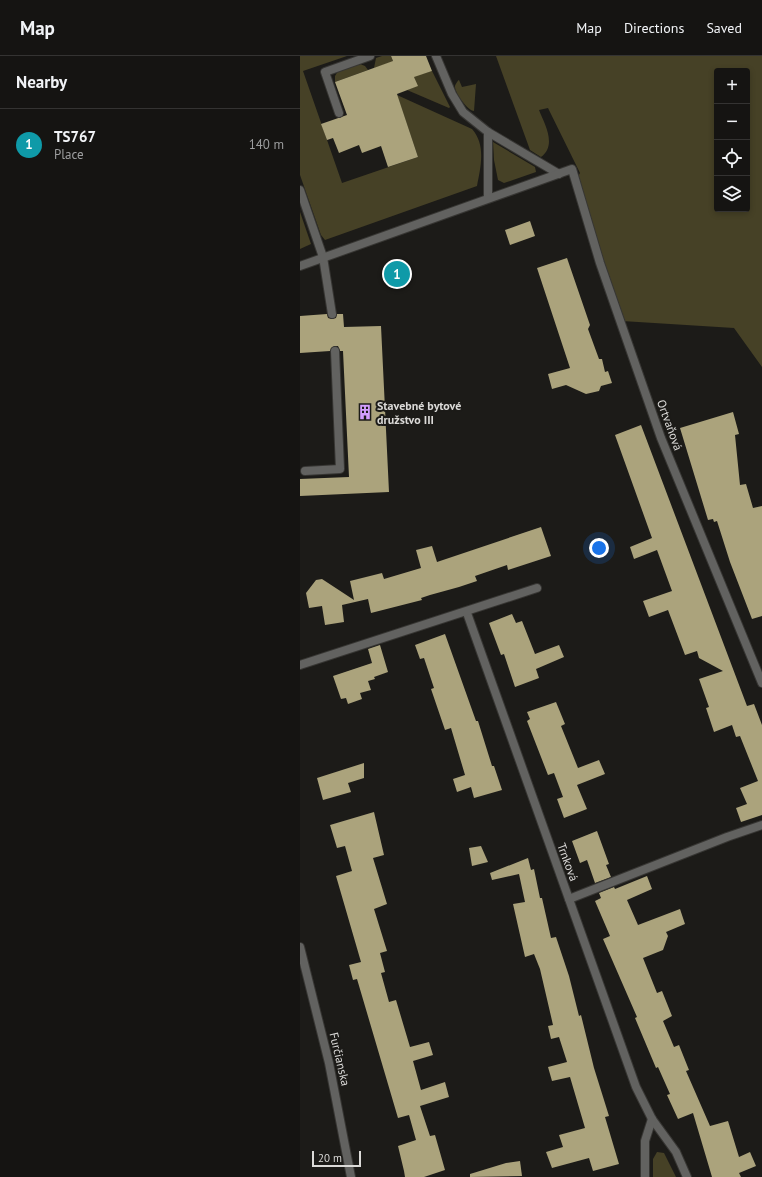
<!DOCTYPE html>
<meta charset="utf-8">
<style>
body{margin:0;font-family:"PT Sans",sans-serif;background:#1e1d1b;color:#f1f3f6}
.controls{position:absolute;right:12px;top:12px;display:grid;overflow:hidden;border-radius:4px;box-shadow:0 2px 6px #0003}
.controls button{width:36px;height:36px;display:grid;place-items:center;padding:0;border:0;border-bottom:1px solid #343332;background:#151412;color:#f1f3f6;font:20px sans-serif}
.scale{position:absolute;left:12px;bottom:10px;width:49px;box-sizing:border-box;padding-left:4px;border:2px solid #dbdad8;border-top:0;font-size:11px;line-height:14px;white-space:nowrap;color:#dbdad8;-webkit-text-stroke:3px #1c1b18;paint-order:stroke}
.you{position:absolute;left:299px;top:492px;width:14px;height:14px;margin:-10px;border:3px solid #fff;border-radius:50%;background:#1a73e8;box-shadow:0 0 0 6px #1a73e833}
.badge{display:grid;place-items:center;width:26px;height:26px;border-radius:50%;background:#d93025;color:#fff;font-size:13px;font-weight:700}
.pin{position:absolute;translate:-50% -50%;border:2px solid #fff;box-shadow:0 1px 4px #0006}
.list{margin:0;padding:0;list-style:none}
h2{display:flex;justify-content:space-between;align-items:center;height:52px;margin:0;padding:0 16px;font-size:17px}
h2 small{font-size:13px;font-weight:400;color:#9d9e9f}
.list li{display:grid;grid-template-columns:26px 1fr auto;gap:12px;align-items:center;box-sizing:border-box;height:72px;padding:0 16px;border-top:1px solid #343332}
.list b{display:block;font-size:15px;white-space:nowrap}
.list p{margin:0;font-size:13px;white-space:nowrap;color:#9d9e9f}
.list em{font-size:13px;font-style:normal;color:#9d9e9f}
.icon{flex:none;width:22px;height:22px;fill:none;stroke:currentColor;stroke-width:2;stroke-linecap:round;stroke-linejoin:round}
.map{position:relative;flex:none;width:462px;height:1121px;overflow:hidden}
header{display:flex;align-items:center;gap:24px;box-sizing:border-box;height:56px;padding:0 20px;background:#151412;border-bottom:1px solid #343332}
header strong{font-size:19px}
nav{display:flex;gap:22px;margin-inline-start:auto;font-size:14px}
main{display:flex}
aside{flex:1;background:#151412}
.map>svg:first-child{display:block}
</style>
<header>
<strong>Map</strong>
<nav><a>Map</a><a>Directions</a><a>Saved</a></nav>
</header>
<main>
<aside>
<h2>Nearby<small></small></h2>
<ul class="list">
<li><span class="badge" style="background:#0f9aa8">1</span><div><b>TS767</b><p>Place</p></div><em>140 m</em></li>
</ul>
</aside>
<div class="map">
<svg width="462" height="1121" viewBox="0 0 462 1121">
<rect width="100%" height="100%" fill="#1c1b18"/>
<g fill="#464126" fill-rule="evenodd">
<path d="M 0,0 L 47,0 L 3,15 L 42,127 L 118,101 L 97,39 L 172,73 C 186,89 181,110 177,130 L 25,184 L 21,179 L 0,119 Z"/>
<path d="M 82,0 L 91,0 L 93,5 L 98,3 L 96,0 L 115,0 L 122,18 L 132,15 L 150,51 L 149,52 L 107,34 L 117,30 L 107,1 L 74,12 L 76,2 Z"/>
<path d="M 196,0 L 462,0 L 462,311 L 434,272 L 322,265 L 276,124 L 280,117 L 248,52 L 239,54 C 245,69 257,89 241,101 L 230,94 ZM 417,15 L 447,15 L 447,153 L 417,153 Z"/>
<path d="M 60,8 L 65,10 L 68,14 L 35,26 L 35,20 L 38,15 Z"/>
<path d="M 159,24 L 162,31 L 176,28 L 174,55 C 168,55 154,36 155,30 C 155,29 158,24 159,24 Z"/>
<path d="M 193,86 L 235,111 L 236,116 L 204,127 L 198,124 L 194,104 Z"/>
<path d="M 0,156 L 11,188 L 0,193 Z"/>
<path d="M 357,1096 L 364,1097 L 376,1121 L 353,1121 L 353,1103 Z"/>
</g>
<g fill="#aba37c">
<path d="M 91,0 L 126,0 L 132,15 L 114,21 L 118,30 L 97,38 L 118,101 L 88,111 L 81,90 L 62,97 L 59,89 L 39,97 L 33,82 L 27,84 L 21,68 L 47,59 L 35,26 L 93,5 Z"/>
<path d="M 230,165 L 235,180 L 210,189 L 205,174 Z"/>
<path d="M 267,202 L 290,269 L 288,273 L 299,303 L 302,303 L 305,316 L 308,315 L 312,327 L 301,330 L 299,335 L 286,338 L 266,329 L 252,333 L 248,318 L 270,312 L 237,212 Z"/>
<path d="M 89,209 L 104,209 L 105,227 L 90,227 Z"/>
<path d="M 27,258 L 28,262 L 32,263 L 36,262 L 37,258 L 43,258 L 44,271 L 81,270 L 89,436 L 0,440 L 0,423 L 49,421 L 43,295 L 40,295 L 38,290 L 34,290 L 30,295 L 0,297 L 0,260 Z"/>
<path d="M 433,356 L 439,378 L 435,379 L 440,429 L 446,428 L 453,452 L 462,450 L 462,560 L 452,563 L 430,506 L 417,465 L 414,466 L 413,463 L 408,464 L 380,372 Z"/>
<path d="M 341,369 L 447,650 L 454,648 L 462,669 L 462,759 L 441,766 L 436,752 L 447,748 L 440,732 L 458,725 L 440,680 L 436,681 L 432,669 L 414,676 L 406,652 L 409,651 L 399,623 L 423,615 L 399,602 L 397,595 L 385,599 L 368,554 L 349,561 L 343,545 L 372,535 L 357,494 L 334,503 L 330,491 L 352,482 L 315,379 Z"/>
<path d="M 241,471 L 251,500 L 208,514 L 207,509 L 175,520 L 177,525 L 159,531 L 130,539 L 121,542 L 122,544 L 71,557 L 68,543 L 42,549 L 44,566 L 25,569 L 22,550 L 9,552 L 6,537 L 16,524 L 22,523 L 54,544 L 50,525 L 82,517 L 84,523 L 121,512 L 116,494 L 132,490 L 137,506 Z"/>
<path d="M 212,558 L 216,567 L 222,565 L 235,598 L 259,589 L 264,601 L 236,613 L 239,622 L 215,631 L 204,598 L 201,599 L 189,567 Z"/>
<path d="M 145,578 L 176,665 L 178,665 L 192,710 L 194,710 L 202,734 L 174,742 L 171,731 L 157,736 L 153,723 L 165,719 L 151,672 L 145,674 L 131,633 L 134,632 L 124,602 L 120,603 L 115,589 Z"/>
<path d="M 80,589 L 88,616 L 74,621 L 75,623 L 68,625 L 71,634 L 60,637 L 62,643 L 48,648 L 46,642 L 41,643 L 33,620 L 72,607 L 68,593 Z"/>
<path d="M 256,646 L 265,668 L 261,670 L 278,712 L 299,704 L 305,718 L 277,729 L 287,753 L 264,762 L 257,743 L 263,741 L 254,717 L 248,719 L 227,665 L 230,663 L 227,656 Z"/>
<path d="M 64,707 L 64,722 L 48,727 L 51,736 L 23,744 L 17,722 Z"/>
<path d="M 74,756 L 84,799 L 73,802 L 87,848 L 74,853 L 87,895 L 80,897 L 85,916 L 81,917 L 89,946 L 96,944 L 110,991 L 129,986 L 133,999 L 113,1005 L 121,1034 L 145,1026 L 149,1041 L 120,1050 L 130,1080 L 135,1079 L 145,1114 L 124,1121 L 105,1121 L 104,1115 L 98,1090 L 116,1084 L 109,1059 L 98,1062 L 57,923 L 53,924 L 49,909 L 61,906 L 36,820 L 52,815 L 45,790 L 37,792 L 30,769 Z"/>
<path d="M 297,775 L 309,808 L 306,809 L 311,821 L 295,827 L 287,804 L 280,807 L 272,785 Z"/>
<path d="M 181,790 L 188,806 L 172,810 L 169,792 Z"/>
<path d="M 228,802 L 231,814 L 234,813 L 240,842 L 242,842 L 251,882 L 256,881 L 269,920 L 279,960 L 281,959 L 294,1012 L 309,1060 L 305,1061 L 319,1108 L 293,1115 L 289,1102 L 252,1112 L 246,1096 L 263,1091 L 259,1079 L 285,1072 L 270,1021 L 252,1025 L 248,1011 L 267,1006 L 259,981 L 251,983 L 248,970 L 253,969 L 240,913 L 234,898 L 225,901 L 213,848 L 225,846 L 219,818 L 192,824 L 190,817 Z"/>
<path d="M 347,820 L 352,833 L 327,844 L 338,869 L 380,853 L 385,868 L 366,876 L 368,880 L 363,894 L 343,902 L 357,937 L 362,935 L 372,960 L 363,965 L 374,991 L 379,989 L 389,1014 L 386,1015 L 410,1070 L 428,1065 L 439,1101 L 450,1096 L 456,1110 L 439,1117 L 441,1121 L 412,1121 L 393,1057 L 378,1063 L 367,1039 L 370,1038 L 358,1011 L 356,1012 L 335,962 L 337,961 L 303,883 L 310,880 L 295,845 L 301,842 L 299,837 L 314,831 L 315,833 Z"/>
<path d="M 220,1105 L 222,1120 L 170,1121 L 170,1118 L 206,1107 Z"/>
</g>
<g fill="none" stroke-linecap="round" stroke-linejoin="round">
<g stroke="#373633" stroke-width="10">
<g id="service">
<path d="M 136,0 L 152,38 L 163,56 L 188,76 L 188,142"/>
<path d="M 39,57 L 25,16 L 70,0"/>
<path d="M 188,76 L 259,118"/>
<path d="M 0,134 L 23,201 L 32,258"/>
<path d="M 5,415 L 40,413 L 35,295"/>
</g>
</g>
<g stroke="#373633" stroke-width="10">
<g id="minor">
<path d="M 0,210 L 272,113 L 300,207 L 361,382 L 462,627"/>
<path d="M 167,557 L 336,1031 L 352,1063 L 376,1096 L 387,1121"/>
<path d="M 0,609 L 237,532"/>
<path d="M 269,843 L 427,781 L 462,769"/>
<path d="M 0,891 L 29,1007 L 51,1121"/>
<path d="M 345,1121 L 345,1085 L 352,1063"/>
</g>
</g>
<use href="#service" stroke="#626260" stroke-width="8"/>
<use href="#minor" stroke="#626260" stroke-width="8"/>
</g>
<defs>
<g id="building-bare" transform="scale(1.2)"><path d="M-4-6H4V6H1V3H-1V6H-4ZM-2.5-4.3h1.7v1.8h-1.7ZM.8-4.3h1.7v1.8H.8ZM-2.5-1h1.7V.8h-1.7ZM.8-1h1.7V.8H.8Z" fill="#d29dfd" stroke="#1c1b18" stroke-width="2.5" paint-order="stroke"/></g>
</defs>
<g fill-rule="evenodd">
<use href="#building-bare" x="65" y="356"/>
</g>
<g text-anchor="middle" dominant-baseline="central" stroke-width="4" stroke-linejoin="round" paint-order="stroke">
<g font-size="12" font-weight="bold" fill="#dbdad8" stroke="#1c1b18" text-anchor="start">
<text x="77" y="349">Stavebné bytové<tspan x="77" dy="14">družstvo III</tspan></text>
</g>
<g font-size="12" fill="#dbdad8" stroke="#1c1b18">
<text transform="translate(370 369) rotate(70)">Ortvaňová</text>
<text transform="translate(268 806) rotate(70)">Trnková</text>
<text transform="translate(40 1003) rotate(77)">Furčianska</text>
</g>
</g>
</svg>
<div class="controls">
<button>+</button>
<button>−</button>
<button><svg class="icon" aria-label="locate" viewBox="0 0 24 24"><circle cx="12" cy="12" r="6"/><path d="M12 2v4M12 18v4M2 12h4M18 12h4"/></svg></button>
<button><svg class="icon" aria-label="layers" viewBox="0 0 24 24"><path d="M12 4l9 5-9 5-9-5zM3 14l9 5 9-5"/></svg></button>
</div>
<div class="scale">20 m</div>
<div class="you"></div>
<div class="pin badge" style="left:97px;top:218px;background:#0f9aa8">1</div>
</div>
</main>
